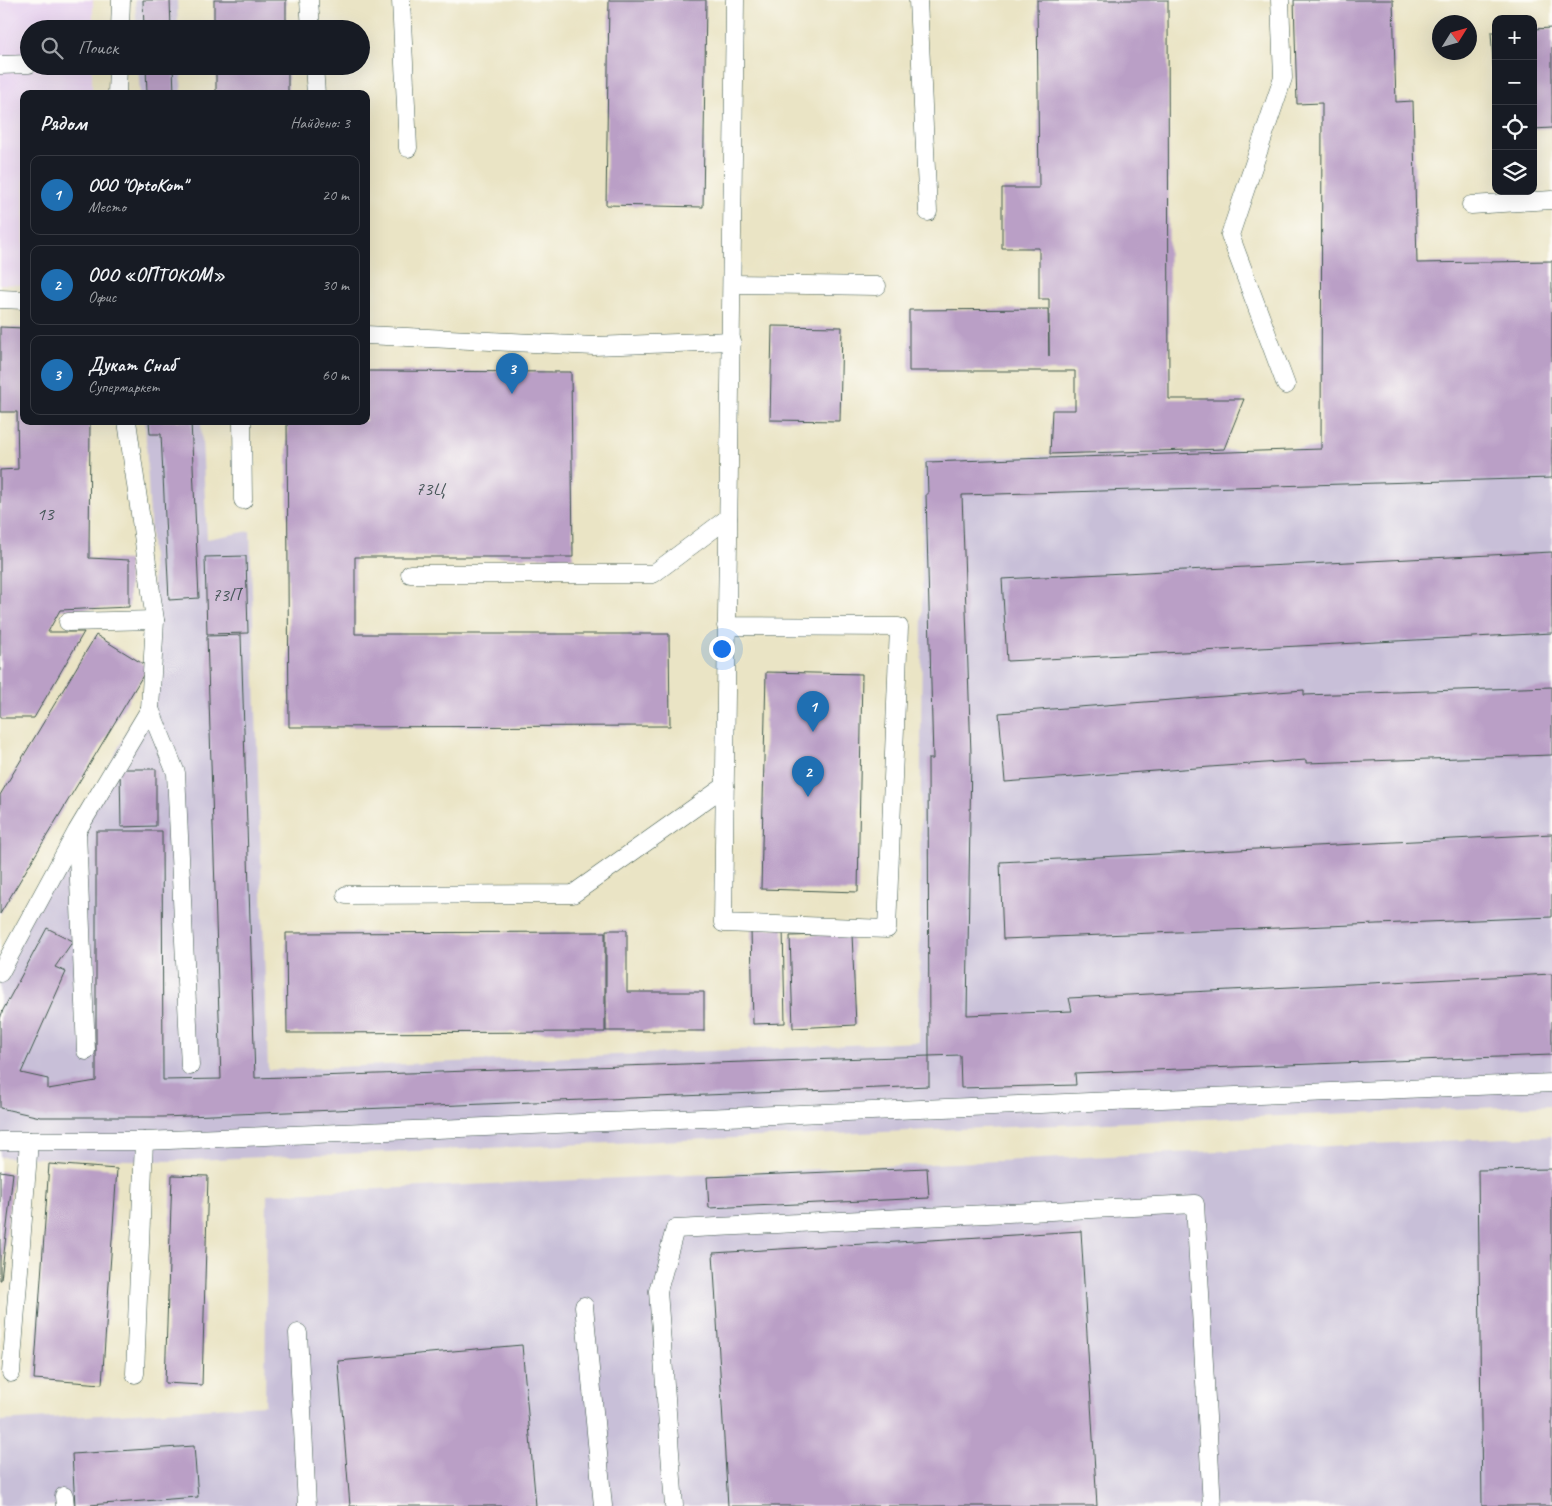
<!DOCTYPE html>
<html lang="ru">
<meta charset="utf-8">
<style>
body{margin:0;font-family:Caveat,sans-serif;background:#242831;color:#f1f3f6}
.controls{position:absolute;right:15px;top:15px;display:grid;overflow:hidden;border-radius:10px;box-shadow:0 5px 20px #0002}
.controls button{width:45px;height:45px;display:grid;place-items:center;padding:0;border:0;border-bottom:1px solid #363941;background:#171b24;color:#f1f3f6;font:25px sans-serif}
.compass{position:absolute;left:1432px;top:15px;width:45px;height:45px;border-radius:50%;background:#171b24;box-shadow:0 5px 20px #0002;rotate:53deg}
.you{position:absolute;left:721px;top:648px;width:18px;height:18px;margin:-12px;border:4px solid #fff;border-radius:50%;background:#1a73e8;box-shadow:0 0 0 8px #1a73e833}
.badge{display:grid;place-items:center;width:32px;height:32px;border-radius:50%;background:#1f6fb2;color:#fff;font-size:16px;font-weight:700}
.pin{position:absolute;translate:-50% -41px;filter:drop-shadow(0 1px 2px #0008)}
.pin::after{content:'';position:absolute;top:26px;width:18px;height:15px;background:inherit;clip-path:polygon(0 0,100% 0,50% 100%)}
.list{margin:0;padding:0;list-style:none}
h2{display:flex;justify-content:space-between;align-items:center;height:65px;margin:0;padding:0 20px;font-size:21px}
h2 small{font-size:16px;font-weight:400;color:#9ea1a6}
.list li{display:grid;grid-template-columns:32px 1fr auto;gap:15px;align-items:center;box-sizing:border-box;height:80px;margin:0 10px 10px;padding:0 10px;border:1px solid #363941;border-radius:10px}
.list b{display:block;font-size:19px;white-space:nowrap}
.list p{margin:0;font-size:16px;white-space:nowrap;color:#9ea1a6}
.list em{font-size:16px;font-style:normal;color:#9ea1a6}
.icon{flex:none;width:28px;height:28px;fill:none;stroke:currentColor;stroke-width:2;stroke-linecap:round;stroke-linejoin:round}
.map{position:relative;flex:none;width:1552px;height:1506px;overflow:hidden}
.search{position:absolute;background:#171b24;box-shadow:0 5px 20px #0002;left:20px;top:20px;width:350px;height:55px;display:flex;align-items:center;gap:12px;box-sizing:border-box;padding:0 18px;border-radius:28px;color:#9ea1a6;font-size:19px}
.panel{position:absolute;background:#171b24;box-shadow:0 5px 20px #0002;left:20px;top:90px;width:350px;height:335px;border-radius:10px}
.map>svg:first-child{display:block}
</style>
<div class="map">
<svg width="1552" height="1506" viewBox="0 0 1552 1506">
<rect width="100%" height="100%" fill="#fdfcf7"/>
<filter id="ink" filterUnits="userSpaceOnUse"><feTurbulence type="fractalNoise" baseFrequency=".02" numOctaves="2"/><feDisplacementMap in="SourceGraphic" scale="10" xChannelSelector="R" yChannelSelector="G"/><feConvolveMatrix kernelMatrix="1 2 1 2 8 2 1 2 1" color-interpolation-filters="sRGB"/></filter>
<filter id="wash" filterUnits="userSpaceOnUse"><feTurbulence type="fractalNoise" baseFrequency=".0096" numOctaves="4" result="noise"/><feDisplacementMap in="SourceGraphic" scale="20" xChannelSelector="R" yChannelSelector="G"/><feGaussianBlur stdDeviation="1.12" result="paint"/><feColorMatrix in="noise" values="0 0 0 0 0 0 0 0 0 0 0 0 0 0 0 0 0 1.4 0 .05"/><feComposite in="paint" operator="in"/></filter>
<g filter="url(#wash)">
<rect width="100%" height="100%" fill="#eae4c5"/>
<path fill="#e7d2ef" d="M 0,0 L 93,0 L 93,29 L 29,29 L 29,66 L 92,66 L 92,94 L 24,94 L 24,285 L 0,284 Z"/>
<g fill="#c8bfd8">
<path d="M 135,0 L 177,0 L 178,29 L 137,29 Z"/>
<path d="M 138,66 L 181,66 L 182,94 L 140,94 Z"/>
<path d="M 145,421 L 201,421 L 207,539 L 250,531 L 268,1070 L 919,1042 L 923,459 L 1552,441 L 1552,1105 L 168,1161 L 0,1157 L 0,978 L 150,686 L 155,620 Z"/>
<path d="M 1552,1136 L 1552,1506 L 0,1506 L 0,1421 L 265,1405 L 267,1194 Z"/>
</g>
<g id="blocks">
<g fill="#ba9fc6">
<path d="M 143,0 L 170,0 L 171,29 L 144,29 Z"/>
<rect x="214" y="0" width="72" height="29"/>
<path d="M 609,0 L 706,0 L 703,207 L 606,205 Z"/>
<path d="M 1037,0 L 1168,0 L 1169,399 L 1244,399 L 1224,449 L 1050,454 L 1052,410 L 1075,410 L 1075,371 L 909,371 L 909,310 L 1048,309 L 1049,356 L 1049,299 L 1039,299 L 1039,248 L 1002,248 L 1002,188 L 1039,188 Z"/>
<path d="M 1294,0 L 1393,0 L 1396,102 L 1413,101 L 1417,263 L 1552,261 L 1552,478 L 962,495 L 971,754 L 967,1015 L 1072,1011 L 1069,998 L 1552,974 L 1552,1055 L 1075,1073 L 1076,1085 L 961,1088 L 960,1055 L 929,1056 L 928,759 L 933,759 L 926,494 L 928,494 L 927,462 L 1321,449 L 1322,103 L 1297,104 Z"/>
<path d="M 1552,28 L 1552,128 L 1533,129 L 1533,29 Z"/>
<path d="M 1491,32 L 1496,32 L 1496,76 L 1494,76 Z"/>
<path d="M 146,66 L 173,66 L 174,94 L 147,94 Z"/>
<rect x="216" y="66" width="72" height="28"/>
<path d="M 772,326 L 842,327 L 840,421 L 770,420 Z"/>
<path d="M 0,327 L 24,328 L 24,421 L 90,421 L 89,558 L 129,560 L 129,607 L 60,610 L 48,632 L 84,632 L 34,718 L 0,718 L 0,470 L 18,469 L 17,412 L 0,412 Z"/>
<path d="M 366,371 L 571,372 L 573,557 L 355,557 L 355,634 L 669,634 L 670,726 L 289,727 L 287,421 L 366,421 Z"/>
<path d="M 149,421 L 191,421 L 199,598 L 169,600 L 161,434 L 150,434 Z"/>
<path d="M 1552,552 L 1552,633 L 1007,661 L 1002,579 Z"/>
<path d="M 246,556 L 248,633 L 207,634 L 205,557 Z"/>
<path d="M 96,635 L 148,667 L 0,914 L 0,795 Z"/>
<path d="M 241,635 L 255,1078 L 929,1056 L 929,1086 L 163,1117 L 40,1117 L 0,1108 L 0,1019 L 3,1010 L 47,928 L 73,941 L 55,967 L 66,972 L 21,1073 L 48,1079 L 48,1089 L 96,1081 L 96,831 L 162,831 L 163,1080 L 221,1079 L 207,636 Z"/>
<path d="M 766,672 L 862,674 L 858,892 L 761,889 Z"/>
<path d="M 1552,687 L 1552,755 L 1306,763 L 1306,760 L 1005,782 L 999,713 L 1304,690 L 1304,695 Z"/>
<path d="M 120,769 L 156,769 L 156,826 L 121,827 Z"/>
<path d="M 1552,834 L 1552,917 L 1003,939 L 1000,862 Z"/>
<path d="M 783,928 L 785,1023 L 753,1024 L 751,929 Z"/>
<path d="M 606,930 L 627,930 L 627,992 L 704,992 L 704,1031 L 606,1031 Z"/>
<path d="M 605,932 L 605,1032 L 287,1033 L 286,933 Z"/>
<path d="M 852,934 L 856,1025 L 793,1028 L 790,936 Z"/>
<path d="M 49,1164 L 117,1169 L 102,1384 L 34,1379 Z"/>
<path d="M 927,1168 L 929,1198 L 709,1208 L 707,1177 Z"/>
<path d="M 1552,1169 L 1552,1506 L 1482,1506 L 1478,1170 Z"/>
<path d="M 0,1171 L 13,1173 L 1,1280 L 0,1280 Z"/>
<path d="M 172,1175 L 208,1176 L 202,1385 L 165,1383 Z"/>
<path d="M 1081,1231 L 1097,1506 L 728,1506 L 713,1253 Z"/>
<path d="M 522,1345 L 536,1506 L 350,1506 L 338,1361 Z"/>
<path d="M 194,1446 L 198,1497 L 75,1506 L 72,1454 Z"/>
</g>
</g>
</g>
<g filter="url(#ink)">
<use href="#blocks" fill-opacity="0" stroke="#3d564a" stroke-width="1"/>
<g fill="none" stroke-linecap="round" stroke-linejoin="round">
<g stroke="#3d564a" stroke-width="19">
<g id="service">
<path d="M 309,0 L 311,29"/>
<path d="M 401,0 L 408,148"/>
<path d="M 918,0 L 928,212"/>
<path d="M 1280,0 L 1283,78 L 1230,235 L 1286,385"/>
<path d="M 120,29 L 121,0"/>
<path d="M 0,65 L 29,64"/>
<path d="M 314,66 L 316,94"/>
<path d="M 117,94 L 118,66"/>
<path d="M 1471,205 L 1552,200"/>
<path d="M 733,284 L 877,286"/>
<path d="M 0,299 L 24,300"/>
<path d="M 366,335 L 594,346 L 732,341"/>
<path d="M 127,421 L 155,620 L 150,709 L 176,773 L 190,1066"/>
<path d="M 242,421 L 243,500"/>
<path d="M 410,574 L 653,574 L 728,518"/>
<path d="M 68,622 L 155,620"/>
<path d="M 726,626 L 899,627 L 887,929 L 723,923 C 727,616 732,308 735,0"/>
<path d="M 77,832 L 86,1051"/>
<path d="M 346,895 L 573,894 L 725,786"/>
<path d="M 0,973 L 77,831 L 150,709"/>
<path d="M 0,1141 L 144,1141 L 1552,1083"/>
<path d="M 584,1306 L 603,1506"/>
<path d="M 298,1333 L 307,1506"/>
<path d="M 11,1373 L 29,1141"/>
<path d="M 135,1374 L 144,1141"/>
<path d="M 64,1496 L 65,1506"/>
<path d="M 674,1506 L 658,1291 L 675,1229 L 1195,1204 L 1212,1506"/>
</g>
</g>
<use href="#service" stroke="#fff" stroke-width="18"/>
</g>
</g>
<g text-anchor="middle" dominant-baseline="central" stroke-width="4" stroke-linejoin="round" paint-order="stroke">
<g font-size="19" fill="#465658">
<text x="430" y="489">73Ц</text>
<text x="45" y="514">13</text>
<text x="226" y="595">73П</text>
</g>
</g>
</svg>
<div class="controls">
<button>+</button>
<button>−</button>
<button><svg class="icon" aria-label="locate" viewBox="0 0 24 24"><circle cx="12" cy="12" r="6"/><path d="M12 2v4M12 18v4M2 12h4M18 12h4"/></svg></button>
<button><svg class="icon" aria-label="layers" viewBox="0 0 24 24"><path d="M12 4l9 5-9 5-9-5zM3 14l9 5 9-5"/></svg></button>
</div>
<svg class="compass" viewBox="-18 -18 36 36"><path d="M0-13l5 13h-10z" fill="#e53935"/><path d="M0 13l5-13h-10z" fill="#9ea1a6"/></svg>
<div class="you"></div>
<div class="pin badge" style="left:813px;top:732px">1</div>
<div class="pin badge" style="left:808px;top:797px">2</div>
<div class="pin badge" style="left:512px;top:394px">3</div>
<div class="search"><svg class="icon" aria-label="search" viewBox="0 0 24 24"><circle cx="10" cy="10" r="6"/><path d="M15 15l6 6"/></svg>Поиск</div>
<section class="panel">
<h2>Рядом<small>Найдено: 3</small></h2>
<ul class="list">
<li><span class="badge">1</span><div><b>OOO &quot;OptoKom&quot;</b><p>Место</p></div><em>20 m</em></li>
<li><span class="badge">2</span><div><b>ООО «ОПТОКОМ»</b><p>Офис</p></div><em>30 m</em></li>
<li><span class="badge">3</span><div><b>Дукат Снаб</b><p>Супермаркет</p></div><em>60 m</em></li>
</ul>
</section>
</div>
